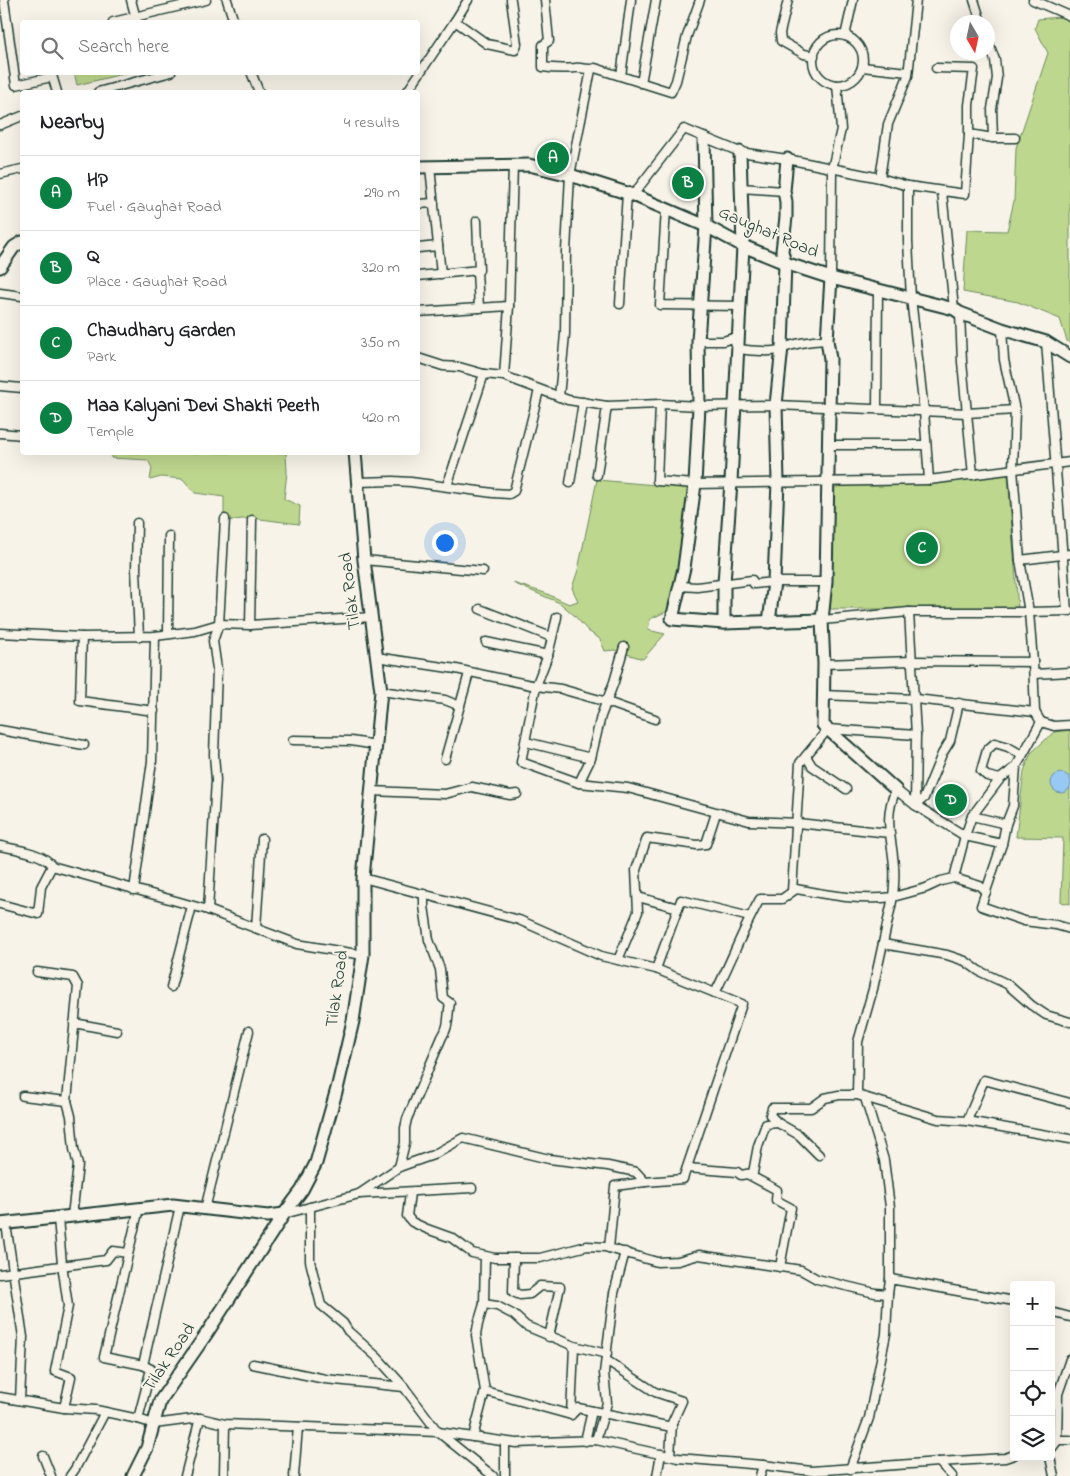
<!DOCTYPE html>
<meta charset="utf-8">
<style>
body{margin:0;font-family:"Indie Flower",sans-serif;background:#f6f6f6;color:#202124}
.controls{position:absolute;right:15px;bottom:15px;display:grid;overflow:hidden;border-radius:5px;box-shadow:0 5px 20px #0002}
.controls button{width:45px;height:45px;display:grid;place-items:center;padding:0;border:0;border-bottom:1px solid #e0e0e0;background:#fff;color:#202124;font:25px sans-serif}
.compass{position:absolute;left:950px;top:15px;width:45px;height:45px;border-radius:50%;background:#fff;box-shadow:0 5px 20px #0002;rotate:171deg}
.you{position:absolute;left:444px;top:542px;width:18px;height:18px;margin:-12px;border:4px solid #fff;border-radius:50%;background:#1a73e8;box-shadow:0 0 0 8px #1a73e833}
.badge{display:grid;place-items:center;width:32px;height:32px;border-radius:50%;background:#0b8043;color:#fff;font-size:16px;font-weight:700}
.pin{position:absolute;translate:-50% -50%;border:2px solid #fff;box-shadow:0 1px 5px #0006}
.list{margin:0;padding:0;list-style:none}
h2{display:flex;justify-content:space-between;align-items:center;height:65px;margin:0;padding:0 20px;font-size:21px}
h2 small{font-size:16px;font-weight:400;color:#757577}
.list li{display:grid;grid-template-columns:32px 1fr auto;gap:15px;align-items:center;box-sizing:border-box;height:75px;padding:0 20px;border-top:1px solid #e0e0e0}
.list b{display:block;font-size:19px;white-space:nowrap}
.list p{margin:0;font-size:16px;white-space:nowrap;color:#757577}
.list em{font-size:16px;font-style:normal;color:#757577}
.icon{flex:none;width:28px;height:28px;fill:none;stroke:currentColor;stroke-width:2;stroke-linecap:round;stroke-linejoin:round}
.map{position:relative;flex:none;width:1070px;height:1476px;overflow:hidden}
.search{position:absolute;background:#fff;box-shadow:0 5px 20px #0002;left:20px;top:20px;width:400px;height:55px;display:flex;align-items:center;gap:12px;box-sizing:border-box;padding:0 18px;border-radius:5px;color:#757577;font-size:19px}
.panel{position:absolute;background:#fff;box-shadow:0 5px 20px #0002;left:20px;top:90px;width:400px;height:365px;border-radius:5px}
.map>svg:first-child{display:block}
</style>
<div class="map">
<svg width="1070" height="1476" viewBox="0 0 1070 1476">
<rect width="100%" height="100%" fill="#f7f3e8"/>
<filter id="ink" filterUnits="userSpaceOnUse"><feTurbulence type="fractalNoise" baseFrequency=".02" numOctaves="2"/><feDisplacementMap in="SourceGraphic" scale="10" xChannelSelector="R" yChannelSelector="G"/><feConvolveMatrix kernelMatrix="1 2 1 2 8 2 1 2 1" color-interpolation-filters="sRGB"/></filter>
<g filter="url(#ink)">
<g fill="#bed78e" stroke="#6e8a61">
<path d="M 1070,16 L 1070,343 L 1067,341 L 1060,319 L 1018,302 L 963,292 L 967,230 L 1007,231 L 1014,201 L 1016,148 L 1048,53 L 1035,28 L 1038,19 Z"/>
<path d="M 74,72 L 127,72 L 127,73 L 77,85 Z"/>
<path d="M 111,453 L 286,453 L 287,472 L 284,499 L 300,506 L 299,524 L 252,518 L 224,521 L 224,497 L 195,493 L 183,479 L 161,477 L 150,480 L 152,468 L 148,460 L 111,458 Z"/>
<path d="M 1008,475 L 1018,609 L 830,609 L 832,487 Z"/>
<path d="M 597,480 L 691,488 L 685,540 L 668,611 L 650,619 L 648,630 L 665,634 L 643,659 L 614,650 L 605,651 L 600,639 L 588,631 L 574,615 L 560,603 L 513,583 L 545,593 L 569,604 L 578,601 L 572,588 L 578,570 Z"/>
<path d="M 1070,730 L 1070,904 L 1061,902 L 1063,838 L 1016,837 L 1024,771 L 1031,753 L 1054,732 Z"/>
</g>
<circle fill="#98c9f4" stroke="#6891a7" cx="1061" cy="783" r="10"/>
<g fill="none" stroke-linecap="round" stroke-linejoin="round">
<g stroke="#1f3d34" stroke-width="11">
<g id="street">
<path d="M 4,0 L 16,85 L 52,77"/>
<path d="M 131,0 L 137,22"/>
<path d="M 227,0 L 234,22"/>
<path d="M 545,0 L 549,41 L 543,45 L 543,67 C 555,69 563,69 575,68 C 582,67 588,71 595,68 L 671,92 L 676,81 L 687,36 L 700,0"/>
<path d="M 788,0 L 780,33 L 781,41 L 804,54 L 814,56"/>
<path d="M 974,0 L 981,22"/>
<path d="M 1033,0 L 1070,16"/>
<path d="M 455,21 L 487,44 L 515,50 L 517,44 L 511,0"/>
<path d="M 113,22 L 206,0"/>
<circle cx="838" cy="60" r="25"/>
<path d="M 845,36 L 853,0"/>
<path d="M 988,41 L 995,60 L 997,78 L 992,109 L 993,138"/>
<path d="M 862,67 L 908,72"/>
<path d="M 51,72 L 57,92"/>
<path d="M 251,72 L 259,92"/>
<path d="M 621,76 L 631,0"/>
<path d="M 641,83 L 656,0"/>
<path d="M 98,92 L 171,72"/>
<path d="M 407,92 L 455,21 L 468,0"/>
<path d="M 0,125 L 22,116"/>
<path d="M 969,134 L 993,138 L 1015,138"/>
<path d="M 430,167 L 441,274"/>
<path d="M 0,174 L 22,169"/>
<path d="M 880,178 L 888,124 L 908,76 L 916,0"/>
<path d="M 908,186 L 908,241 L 911,298 L 924,411 L 929,480"/>
<path d="M 740,188 L 784,191"/>
<path d="M 942,192 L 954,309"/>
<path d="M 633,195 L 684,129 L 740,152 L 787,159 L 880,178 L 908,186 L 965,194 L 969,134 L 969,105 L 974,69 L 936,68"/>
<path d="M 418,204 L 434,203"/>
<path d="M 666,209 L 660,305 L 740,306"/>
<path d="M 418,248 L 438,246"/>
<path d="M 477,271 L 479,308"/>
<path d="M 418,276 L 479,270 L 477,221"/>
<path d="M 831,278 L 832,169 L 841,129 L 837,85"/>
<path d="M 0,293 L 22,296"/>
<path d="M 620,304 L 627,193"/>
<path d="M 418,312 L 509,306"/>
<path d="M 960,313 L 962,362 L 973,475"/>
<path d="M 1002,329 L 1004,360 L 1015,410 L 1013,469 L 1020,560 L 1029,612 L 1033,662 L 1035,712 L 1041,722 L 1016,767 L 1013,806 L 1006,824 L 1002,844 L 981,906 L 1024,921 L 1056,925 L 1070,929"/>
<path d="M 698,341 L 723,341 L 733,338 L 738,349 C 749,350 768,353 778,350 C 796,343 808,341 827,340"/>
<path d="M 1046,342 L 1067,611"/>
<path d="M 418,358 L 443,366 L 459,367 L 484,374 L 504,376 L 568,400 L 607,406 L 660,404 L 699,406 L 776,405 L 967,413 L 1015,410"/>
<path d="M 504,376 L 509,306 L 513,165"/>
<path d="M 0,386 L 22,388"/>
<path d="M 559,397 L 565,334 L 566,251 L 570,175 L 591,70"/>
<path d="M 660,404 L 657,481 L 695,484 L 929,480 L 1070,462"/>
<path d="M 877,409 L 878,290"/>
<path d="M 0,433 L 22,435"/>
<path d="M 829,445 L 926,445"/>
<path d="M 597,475 L 607,406"/>
<path d="M 358,482 L 393,481 L 411,482 L 493,493 L 509,494 L 514,491 L 539,390"/>
<path d="M 570,483 L 583,402"/>
<path d="M 447,486 L 484,374"/>
<path d="M 137,523 L 136,570 L 139,637"/>
<path d="M 364,560 L 483,571"/>
<path d="M 1020,560 L 1070,554"/>
<path d="M 679,586 L 697,587 L 752,580 L 754,584 L 774,582 L 826,582"/>
<path d="M 480,609 L 551,637"/>
<path d="M 557,617 L 548,655 L 536,686 L 521,762 L 579,783 L 628,788 L 749,821 L 798,823 L 889,833"/>
<path d="M 822,620 L 909,612 L 1029,612 L 1070,611"/>
<path d="M 250,625 L 252,520"/>
<path d="M 0,633 L 82,637 L 80,701 L 154,711"/>
<path d="M 168,634 L 169,536"/>
<path d="M 82,637 L 155,636 L 195,631 L 219,624 L 250,625 L 372,617"/>
<path d="M 486,642 L 548,655"/>
<path d="M 376,657 L 456,669 L 536,686 L 561,689 L 607,702 L 655,719"/>
<path d="M 824,664 L 912,661 L 1033,662"/>
<path d="M 1034,674 L 1070,672"/>
<path d="M 381,691 L 445,700 L 460,706"/>
<path d="M 823,695 L 915,699 L 1035,712"/>
<path d="M 959,703 L 950,741 L 942,754 L 924,798 L 915,805 L 965,836 L 972,816 L 1000,779 L 1016,767"/>
<path d="M 1041,722 L 1054,726 L 1070,725"/>
<path d="M 0,730 L 84,745"/>
<path d="M 293,740 L 351,741 L 376,745"/>
<path d="M 526,742 L 591,758"/>
<path d="M 806,756 L 812,766 L 846,789"/>
<path d="M 445,759 L 469,673"/>
<path d="M 1000,779 L 987,776 L 981,771 L 987,750 L 995,743 L 1008,747 L 1022,755"/>
<path d="M 579,783 L 591,758 L 601,716 L 614,682 L 624,647"/>
<path d="M 371,791 L 445,794 L 472,787 L 510,795 L 517,794"/>
<path d="M 972,816 L 1006,824"/>
<path d="M 0,846 C 14,849 45,853 52,866"/>
<path d="M 363,878 L 519,920 L 601,956 L 656,969 L 715,993 C 731,962 743,929 760,899 L 782,899 L 796,889 C 829,895 860,901 893,897 C 894,887 895,876 894,866 C 892,838 883,817 896,790 L 915,805 L 916,735 L 909,612"/>
<path d="M 954,878 L 965,836 L 1002,844"/>
<path d="M 134,890 L 152,761 L 155,636"/>
<path d="M 792,891 L 800,763 L 828,729 L 916,735"/>
<path d="M 638,897 L 678,908"/>
<path d="M 0,904 L 38,914 L 41,887 L 52,866 L 208,910 L 297,944 L 363,955"/>
<path d="M 208,910 L 216,780 L 214,755 L 217,669 L 213,641 L 219,624 L 225,519"/>
<path d="M 256,928 L 262,839"/>
<path d="M 883,944 L 947,955 L 965,961 L 979,971 L 1007,984 L 1031,1005 L 1046,1015 L 1070,1022"/>
<path d="M 618,960 L 638,912 L 636,870 L 647,838 L 697,845 L 706,844 L 716,813"/>
<path d="M 656,969 L 681,900 L 750,917"/>
<path d="M 37,972 L 73,977 L 78,986 L 67,1101"/>
<path d="M 171,987 L 192,906"/>
<path d="M 74,1023 L 117,1031"/>
<path d="M 857,1095 L 858,1042 L 873,989 L 893,897 L 926,888 L 941,881 L 954,878 L 980,886 L 986,892"/>
<path d="M 23,1096 L 67,1101 L 71,1116 L 74,1149 L 78,1165 L 72,1216"/>
<path d="M 865,1098 L 884,1160 L 890,1207 L 890,1279"/>
<path d="M 967,1121 L 984,1080 L 1070,1103"/>
<path d="M 819,1155 L 799,1135 L 778,1123 L 770,1115 L 772,1108 L 811,1108 L 825,1098 L 839,1095 L 857,1095 L 938,1119 L 967,1121 L 1070,1139"/>
<path d="M 399,1167 L 405,1143 L 405,1128 L 407,1119 L 442,1037 C 450,1025 447,1017 450,1003 L 443,998 L 440,969 L 429,940 L 424,906 L 424,894"/>
<path d="M 687,1168 L 737,1172 L 741,1175 L 753,1173 L 758,1146 L 766,1124 L 778,1123"/>
<path d="M 747,1174 L 777,1190 L 776,1200 L 791,1208 L 780,1267"/>
<path d="M 410,1193 L 407,1216 L 412,1222 L 427,1229 L 452,1238 L 472,1253 L 495,1258 L 540,1258 L 587,1246 L 605,1247 L 657,1262 L 678,1261 L 699,1255 L 801,1270 L 817,1279 L 875,1293 L 888,1294 L 890,1279 L 1014,1301"/>
<path d="M 359,1194 L 472,1188"/>
<path d="M 310,1207 L 310,1261 L 321,1305 L 343,1323 L 348,1331 L 377,1357 L 404,1387 L 438,1432 L 493,1476"/>
<path d="M 139,1208 L 104,1357 L 143,1365"/>
<path d="M 205,1209 L 249,1031"/>
<path d="M 284,1214 L 359,1194 L 399,1167 L 433,1155 L 463,1138 L 549,1159 L 608,1166 L 636,1172 L 645,1182 L 683,1179 L 742,1004 L 715,993"/>
<path d="M 58,1218 L 62,1264 L 68,1306 L 55,1371 L 71,1377 L 64,1408"/>
<path d="M 6,1224 L 23,1337 L 20,1400"/>
<path d="M 609,1248 L 615,1186 L 645,1182"/>
<path d="M 485,1256 L 484,1304 L 478,1324 L 476,1335 L 485,1391"/>
<path d="M 514,1258 L 513,1292 L 520,1295 L 530,1294 L 540,1286 L 560,1287 L 549,1337"/>
<path d="M 0,1274 L 106,1260 L 113,1251 L 128,1253"/>
<path d="M 484,1304 L 497,1306 L 514,1315 L 526,1326 L 574,1346"/>
<path d="M 1051,1312 L 1070,1317"/>
<path d="M 606,1360 L 655,1392 L 682,1401 L 672,1423 L 670,1456"/>
<path d="M 253,1364 L 325,1379 L 404,1387"/>
<path d="M 0,1397 L 64,1408 L 96,1410 L 138,1419 L 154,1424 L 200,1418 L 225,1424 L 438,1432 L 516,1443 L 596,1440 L 678,1458 L 763,1465 L 811,1471 L 939,1462 L 952,1476"/>
<path d="M 571,1415 L 574,1346 L 607,1354"/>
<path d="M 138,1419 L 151,1369 L 143,1365 L 180,1206"/>
<path d="M 473,1437 L 485,1391 L 571,1415 L 578,1408 L 672,1427"/>
<path d="M 596,1440 L 607,1403 L 604,1373 L 614,1293 L 625,1252"/>
<path d="M 1057,1440 L 1058,1394 L 1070,1359"/>
<path d="M 585,1441 L 592,1411"/>
<path d="M 505,1442 L 505,1476"/>
<path d="M 1051,1449 L 1058,1440 L 1070,1440"/>
<path d="M 43,1456 L 51,1476"/>
<path d="M 1050,1457 L 1054,1476"/>
<path d="M 939,1462 L 1005,1458 L 1014,1455"/>
<path d="M 850,1469 L 869,1418 L 886,1334 L 888,1294"/>
<path d="M 70,1476 L 75,1469 L 105,1412"/>
<path d="M 185,1476 L 200,1418"/>
<path d="M 224,1476 L 225,1424"/>
<path d="M 294,1476 L 298,1427"/>
<path d="M 657,1476 L 661,1454"/>
<path d="M 760,1476 L 763,1465"/>
</g>
</g>
<g stroke="#1f3d34" stroke-width="15">
<g id="secondary">
<path d="M 704,139 L 706,226 L 698,341 L 699,406 L 695,484 L 684,568 L 672,619 L 724,623 L 822,620 L 824,664 L 823,725 L 896,790"/>
<path d="M 418,167 L 529,165 L 570,175 L 633,195 L 706,226 L 743,246 L 785,263 L 831,278 L 954,309 L 960,313 L 1002,329 L 1046,342 L 1070,357"/>
<path d="M 0,267 L 14,247 L 22,242"/>
<path d="M 822,620 L 826,582 L 830,359 L 827,340 L 831,278"/>
<path d="M 769,622 L 774,582 L 778,482 L 776,405 L 782,347 L 785,263 L 782,251 L 786,217 L 786,202 L 784,191 L 787,159"/>
<path d="M 724,623 L 724,583 L 731,482 L 743,246 L 740,152"/>
<path d="M 0,1224 L 173,1205 L 268,1216 L 284,1214"/>
<path d="M 133,1476 L 147,1448 L 160,1401 L 207,1333 L 284,1214 L 302,1190 L 316,1163 L 338,1085 L 353,1021 L 363,955 L 363,878 L 381,691 L 364,560 L 355,452"/>
</g>
</g>
<use href="#street" stroke="#f7f3e8" stroke-width="8"/>
<use href="#secondary" stroke="#f7f3e8" stroke-width="11"/>
</g>
</g>
<g text-anchor="middle" dominant-baseline="central" stroke-width="4" stroke-linejoin="round" paint-order="stroke">
<g font-size="18" fill="#1f3d34" stroke="#f7f3e8">
<text transform="translate(768 233) rotate(23)">Gaughat Road</text>
<text transform="translate(351 591) rotate(-97)">Tilak Road</text>
<text transform="translate(338 989) rotate(-82)">Tilak Road</text>
<text transform="translate(170 1358) rotate(-56)">Tilak Road</text>
</g>
</g>
</svg>
<div class="controls">
<button>+</button>
<button>−</button>
<button><svg class="icon" aria-label="locate" viewBox="0 0 24 24"><circle cx="12" cy="12" r="6"/><path d="M12 2v4M12 18v4M2 12h4M18 12h4"/></svg></button>
<button><svg class="icon" aria-label="layers" viewBox="0 0 24 24"><path d="M12 4l9 5-9 5-9-5zM3 14l9 5 9-5"/></svg></button>
</div>
<svg class="compass" viewBox="-18 -18 36 36"><path d="M0-13l5 13h-10z" fill="#e53935"/><path d="M0 13l5-13h-10z" fill="#757577"/></svg>
<div class="you"></div>
<div class="pin badge" style="left:553px;top:158px">A</div>
<div class="pin badge" style="left:688px;top:183px">B</div>
<div class="pin badge" style="left:922px;top:548px">C</div>
<div class="pin badge" style="left:951px;top:800px">D</div>
<div class="search"><svg class="icon" aria-label="search" viewBox="0 0 24 24"><circle cx="10" cy="10" r="6"/><path d="M15 15l6 6"/></svg>Search here</div>
<section class="panel">
<h2>Nearby<small>4 results</small></h2>
<ul class="list">
<li><span class="badge">A</span><div><b>HP</b><p>Fuel · Gaughat Road</p></div><em>290 m</em></li>
<li><span class="badge">B</span><div><b>Q</b><p>Place · Gaughat Road</p></div><em>320 m</em></li>
<li><span class="badge">C</span><div><b>Chaudhary Garden</b><p>Park</p></div><em>350 m</em></li>
<li><span class="badge">D</span><div><b>Maa Kalyani Devi Shakti Peeth</b><p>Temple</p></div><em>420 m</em></li>
</ul>
</section>
</div>
